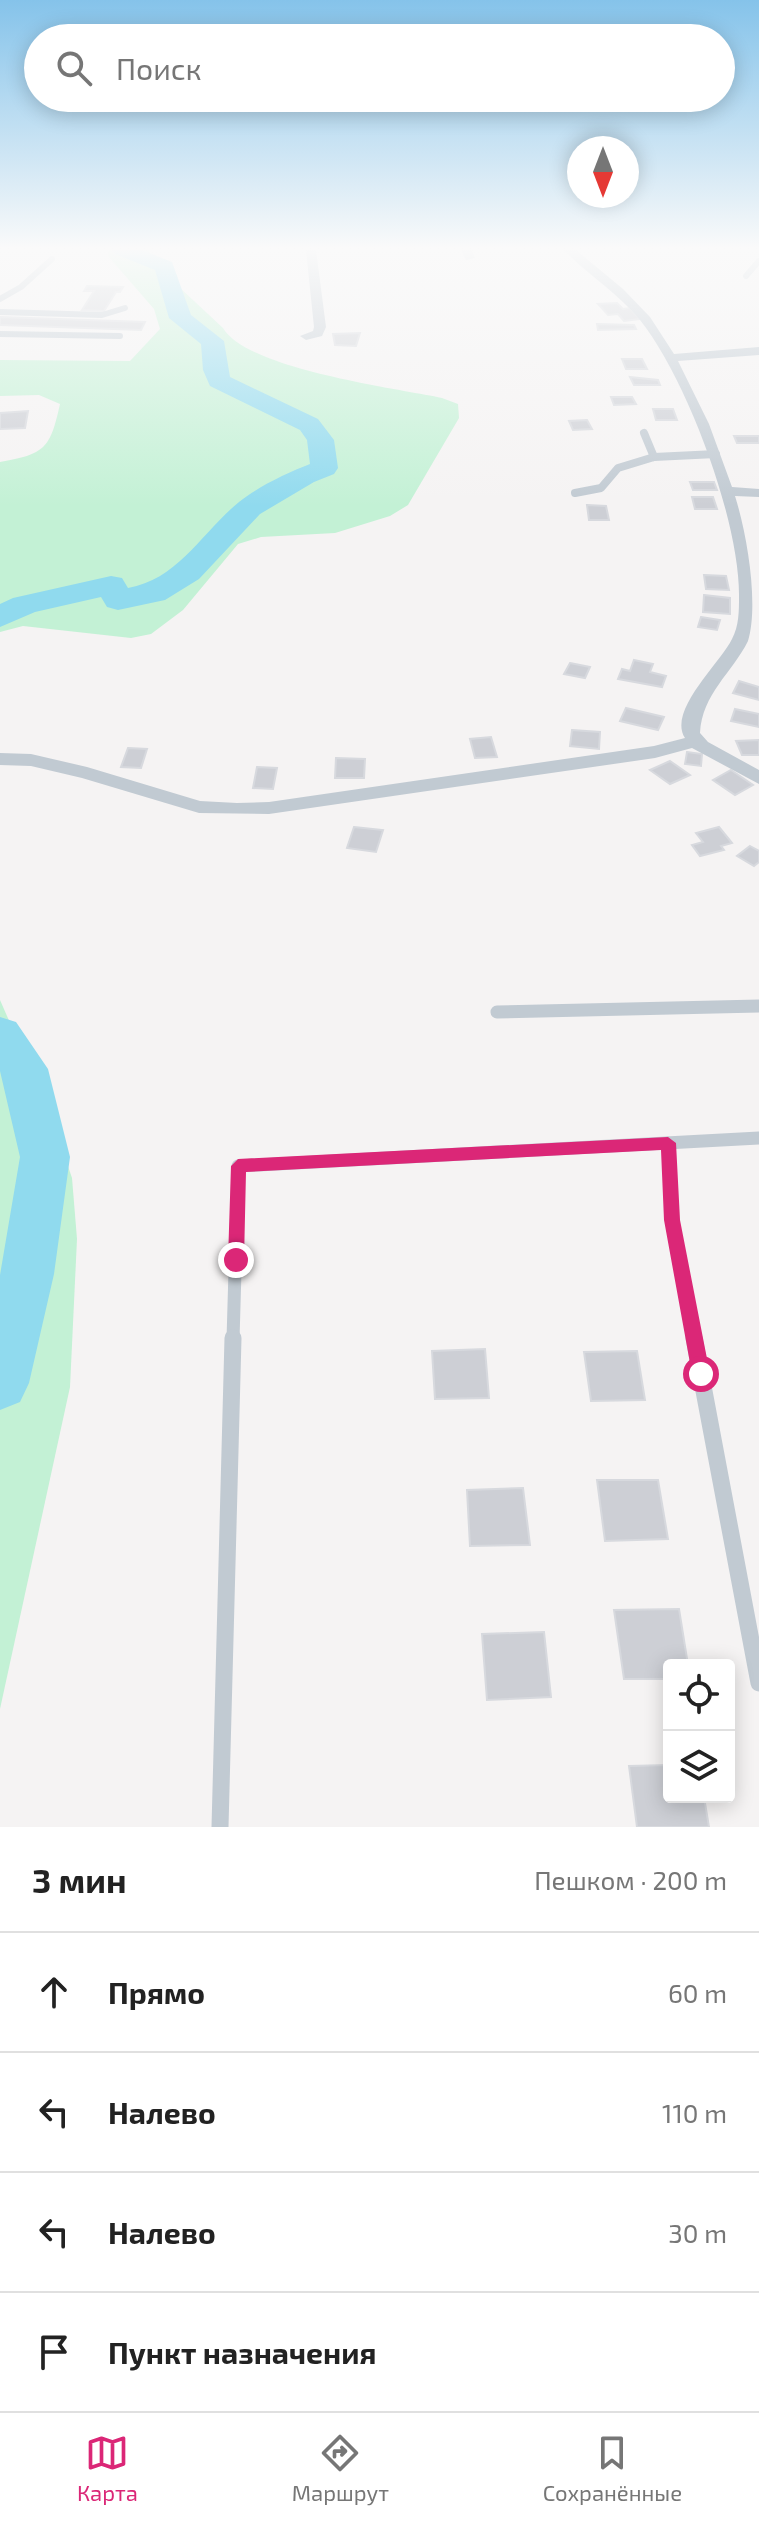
<!DOCTYPE html>
<html lang="ru">
<meta charset="utf-8">
<style>
body{margin:0;font-family:"Exo 2",sans-serif;background:#f2f2f2;color:#222}
.controls{position:absolute;right:24px;bottom:24px;display:grid;overflow:hidden;border-radius:8px;box-shadow:0 4px 20px #0003}
.controls button{width:72px;height:72px;display:grid;place-items:center;padding:0;border:0;border-bottom:2px solid #e0e0e0;background:#fff;color:#222;font:40px sans-serif}
.compass{position:absolute;left:567px;top:136px;width:72px;height:72px;border-radius:50%;background:#fff;box-shadow:0 4px 20px #0003;rotate:180deg}
.stop{position:absolute;width:24px;height:24px;margin:-18px;border:6px solid #db2777;border-radius:50%;background:#fff}
.stop.end{background:#db2777;border-color:#fff;box-shadow:0 2px 8px #0008}
.list{margin:0;padding:0;list-style:none}
h2{display:flex;justify-content:space-between;align-items:center;height:104px;margin:0;padding:0 32px;font-size:34px}
h2 small{font-size:26px;font-weight:400;color:#767676}
.list li{display:grid;grid-template-columns:52px 1fr auto;gap:24px;align-items:center;box-sizing:border-box;height:120px;padding:0 32px;border-top:2px solid #e0e0e0}
.list b{display:block;font-size:30px;white-space:nowrap}
.list em{font-size:26px;font-style:normal;color:#767676}
.icon{flex:none;width:44px;height:44px;fill:none;stroke:currentColor;stroke-width:2;stroke-linecap:round;stroke-linejoin:round}
.map{position:relative;flex:none;width:759px;height:1827px;overflow:hidden}
.search{position:absolute;background:#fff;box-shadow:0 4px 20px #0003;left:24px;right:24px;top:24px;height:88px;display:flex;align-items:center;gap:20px;box-sizing:border-box;padding:0 28px;border-radius:44px;color:#767676;font-size:30px}
.sheet{height:584px;background:#fff}
nav{display:flex;justify-content:space-around;align-items:center;box-sizing:border-box;height:112px;border-top:2px solid #e0e0e0;background:#fff;font-size:22px;color:#767676}
nav a{display:grid;justify-items:center;gap:4px}
nav .on{color:#db2777}
.map>svg:first-child{display:block}
</style>
<div class="map">
<svg width="759" height="1827" viewBox="0 0 759 1827">
<rect width="100%" height="100%" fill="#f5f3f3"/>
<g fill="#c3f1d5">
<path d="M 109,250 L 149,250 L 151,257 L 177,275 L 178,286 L 223,328 C 247,369 394,388 442,398 L 458,404 L 459,418 L 408,505 L 390,516 L 335,533 L 261,537 L 238,544 L 183,610 L 151,634 L 131,638 L 23,626 L 0,632 L 0,462 C 45,454 50,449 60,404 L 39,395 L 0,396 L 0,360 L 130,361 L 160,329 L 154,309 L 108,256 Z"/>
<path d="M 0,1000 L 50,1114 L 72,1178 L 77,1239 L 70,1387 L 0,1709 Z"/>
</g>
<g fill="none" stroke-linecap="round" stroke-linejoin="round">
<g fill="#90daee" fill-rule="evenodd">
<path d="M 112,250 L 142,250 L 172,262 L 191,315 L 224,341 L 230,377 L 318,419 L 334,440 L 338,468 L 334,474 L 314,482 L 260,514 L 199,579 L 165,600 L 118,610 L 107,607 L 101,597 L 35,612 L 0,627 L 0,604 L 13,598 L 111,576 L 122,578 L 128,588 C 179,579 202,532 239,502 C 259,486 287,473 310,464 L 307,440 L 300,430 L 210,386 L 203,370 L 201,344 L 169,318 L 155,270 L 115,254 Z"/>
<path d="M 0,1017 L 16,1022 L 48,1069 L 70,1157 L 54,1274 L 29,1383 L 20,1402 L 0,1410 L 0,1275 L 20,1157 L 0,1071 Z"/>
</g>
</g>
<g fill="#cdcfd5" stroke="#d7d9de" stroke-width="2">
<path d="M 87,286 L 123,287 L 120,292 L 116,292 L 104,311 L 82,310 L 94,291 L 84,291 Z"/>
<path d="M 617,303 L 623,309 L 630,308 L 640,319 L 624,321 L 618,314 L 608,315 L 598,304 Z"/>
<path d="M 0,317 L 145,322 L 141,330 L 0,325 Z"/>
<path d="M 597,324 L 634,325 L 636,329 L 598,330 Z"/>
<path d="M 360,333 L 356,346 L 335,345 L 333,334 Z"/>
<path d="M 622,359 L 642,359 L 647,369 L 626,369 Z"/>
<path d="M 630,377 L 658,380 L 660,385 L 634,385 Z"/>
<path d="M 611,397 L 632,397 L 636,404 L 614,405 Z"/>
<path d="M 653,409 L 673,409 L 677,420 L 656,420 Z"/>
<path d="M 28,411 L 25,428 L 0,429 L 0,413 Z"/>
<path d="M 587,420 L 592,429 L 573,430 L 569,421 Z"/>
<path d="M 734,436 L 759,436 L 759,443 L 737,443 Z"/>
<path d="M 690,482 L 714,482 L 717,490 L 693,490 Z"/>
<path d="M 692,497 L 713,497 L 717,509 L 695,509 Z"/>
<path d="M 587,505 L 606,506 L 609,520 L 589,520 Z"/>
<path d="M 704,575 L 726,576 L 729,590 L 706,589 Z"/>
<path d="M 704,595 L 730,598 L 730,614 L 703,612 Z"/>
<path d="M 701,617 L 720,620 L 717,630 L 698,627 Z"/>
<path d="M 634,660 L 653,664 L 650,672 L 666,676 L 662,687 L 618,679 L 622,669 L 630,671 Z"/>
<path d="M 570,663 L 590,667 L 585,678 L 564,674 Z"/>
<path d="M 739,681 L 759,687 L 759,700 L 733,693 Z"/>
<path d="M 626,708 L 664,717 L 658,730 L 620,721 Z"/>
<path d="M 735,709 L 759,714 L 759,727 L 731,721 Z"/>
<path d="M 572,730 L 600,732 L 599,749 L 570,746 Z"/>
<path d="M 491,737 L 497,757 L 475,758 L 470,739 Z"/>
<path d="M 759,740 L 759,755 L 742,755 L 736,741 Z"/>
<path d="M 128,748 L 147,749 L 141,768 L 121,767 Z"/>
<path d="M 687,752 L 702,754 L 701,766 L 685,764 Z"/>
<path d="M 336,758 L 365,759 L 364,778 L 335,778 Z"/>
<path d="M 670,761 L 690,775 L 670,784 L 650,770 Z"/>
<path d="M 257,767 L 277,768 L 273,789 L 253,788 Z"/>
<path d="M 731,770 L 753,785 L 735,795 L 713,780 Z"/>
<path d="M 354,827 L 383,830 L 376,852 L 347,848 Z"/>
<path d="M 719,827 L 732,843 L 721,846 L 724,850 L 700,856 L 692,845 L 703,842 L 696,833 Z"/>
<path d="M 750,846 L 759,851 L 759,862 L 754,866 L 737,856 Z"/>
<path d="M 485,1349 L 489,1398 L 435,1399 L 432,1351 Z"/>
<path d="M 637,1351 L 645,1400 L 591,1401 L 584,1352 Z"/>
<path d="M 597,1480 L 658,1480 L 668,1539 L 605,1541 Z"/>
<path d="M 523,1488 L 530,1545 L 470,1546 L 467,1490 Z"/>
<path d="M 679,1609 L 688,1665 L 669,1665 L 669,1679 L 624,1679 L 614,1610 Z"/>
<path d="M 544,1632 L 551,1697 L 487,1700 L 482,1634 Z"/>
<path d="M 669,1765 L 669,1797 L 704,1797 L 709,1827 L 637,1827 L 629,1766 Z"/>
</g>
<g fill="none" stroke-linecap="round" stroke-linejoin="round">
<g stroke="#c1cad2" stroke-width="6">
<path d="M 746,276 L 759,261"/>
<path d="M 0,299 L 21,287 L 52,259"/>
<path d="M 0,312 L 102,315 L 125,308"/>
<path d="M 0,334 L 120,336"/>
</g>
<g stroke="#c1cad2" stroke-width="8">
<path d="M 644,433 L 654,457"/>
<path d="M 575,493 L 601,488 L 618,468 L 654,457 L 716,454"/>
</g>
<g stroke="#c1cad2" stroke-width="13">
<path d="M 497,1012 L 759,1006"/>
<path d="M 668,1143 L 672,1220 L 694,1340"/>
<path d="M 233,1340 L 238,1166 L 759,1138"/>
</g>
<g stroke="#c1cad2" stroke-width="17">
<path d="M 694,1338 L 759,1683"/>
<path d="M 220,1827 L 233,1338"/>
</g>
<g fill="#c1cad2" fill-rule="evenodd">
<path d="M 306,250 L 316,250 L 326,327 L 322,336 L 306,340 L 300,336 L 313,331 L 314,327 Z"/>
<path d="M 461,250 L 472,250 L 475,258 L 466,260 Z"/>
<path d="M 564,250 L 576,250 L 623,289 L 650,317 L 674,354 L 759,347 L 759,355 L 678,361 L 709,424 L 732,487 L 759,489 L 759,497 L 735,496 C 747,534 759,604 748,641 C 732,673 702,694 700,733 L 708,742 L 759,770 L 759,784 L 692,748 L 655,758 L 269,814 L 199,813 L 82,778 L 31,766 L 0,765 L 0,753 L 31,754 L 87,767 L 200,801 L 237,803 L 269,802 L 654,746 L 685,738 C 667,711 721,662 732,639 C 739,626 739,611 739,597 C 740,521 687,379 640,320 C 618,293 588,275 564,250 Z"/>
</g>
</g>
<linearGradient id="sky" x2="0" y2="1"><stop stop-color="#85c3ea"/><stop offset="0.49" stop-color="#fafafa"/><stop offset="1" stop-color="#fafafa" stop-opacity="0"/></linearGradient>
<rect width="759" height="506" fill="url(#sky)"/>
<path fill="#db2777" d="M 668,1137 L 676,1143 L 680,1220 L 710,1374 L 707,1380 L 701,1382 L 695,1380 L 692,1374 L 664,1220 L 661,1150 L 246,1172 L 244,1260 L 236,1267 L 228,1260 L 231,1166 L 238,1159 Z"/>
</svg>
<div class="controls">
<button><svg class="icon" aria-label="locate" viewBox="0 0 24 24"><circle cx="12" cy="12" r="6"/><path d="M12 2v4M12 18v4M2 12h4M18 12h4"/></svg></button>
<button><svg class="icon" aria-label="layers" viewBox="0 0 24 24"><path d="M12 4l9 5-9 5-9-5zM3 14l9 5 9-5"/></svg></button>
</div>
<svg class="compass" viewBox="-18 -18 36 36"><path d="M0-13l5 13h-10z" fill="#e53935"/><path d="M0 13l5-13h-10z" fill="#767676"/></svg>
<div class="stop" style="left:701px;top:1374px"></div>
<div class="stop end" style="left:236px;top:1260px"></div>
<div class="search"><svg class="icon" aria-label="search" viewBox="0 0 24 24"><circle cx="10" cy="10" r="6"/><path d="M15 15l6 6"/></svg>Поиск</div>
</div>
<section class="sheet">
<h2>3 мин<small>Пешком · 200 m</small></h2>
<ul class="list">
<li><svg class="icon" aria-label="ahead" viewBox="0 0 24 24"><path d="M12 20V5M6 11l6-6 6 6"/></svg><div><b>Прямо</b></div><em>60 m</em></li>
<li><svg class="icon" aria-label="left" viewBox="0 0 24 24"><path d="M17 20v-9H6M10 6l-5 5 5 5"/></svg><div><b>Налево</b></div><em>110 m</em></li>
<li><svg class="icon" aria-label="left" viewBox="0 0 24 24"><path d="M17 20v-9H6M10 6l-5 5 5 5"/></svg><div><b>Налево</b></div><em>30 m</em></li>
<li><svg class="icon" aria-label="arrive" viewBox="0 0 24 24"><path d="M6 21V4h12l-3 4 3 4H6"/></svg><div><b>Пункт назначения</b></div></li>
</ul>
</section>
<nav>
<a class="on"><svg class="icon" aria-label="map" viewBox="0 0 24 24"><path d="M3 6l6-2 6 2 6-2v14l-6 2-6-2-6 2zM9 4v14M15 6v14"/></svg>Карта</a>
<a><svg class="icon" aria-label="directions" viewBox="0 0 24 24"><path d="M12 3l9 9-9 9-9-9zM9 14v-3h6M13 9l2 2-2 2"/></svg>Маршрут</a>
<a><svg class="icon" aria-label="saved" viewBox="0 0 24 24"><path d="M7 4h10v16l-5-4-5 4z"/></svg>Сохранённые</a>
</nav>
